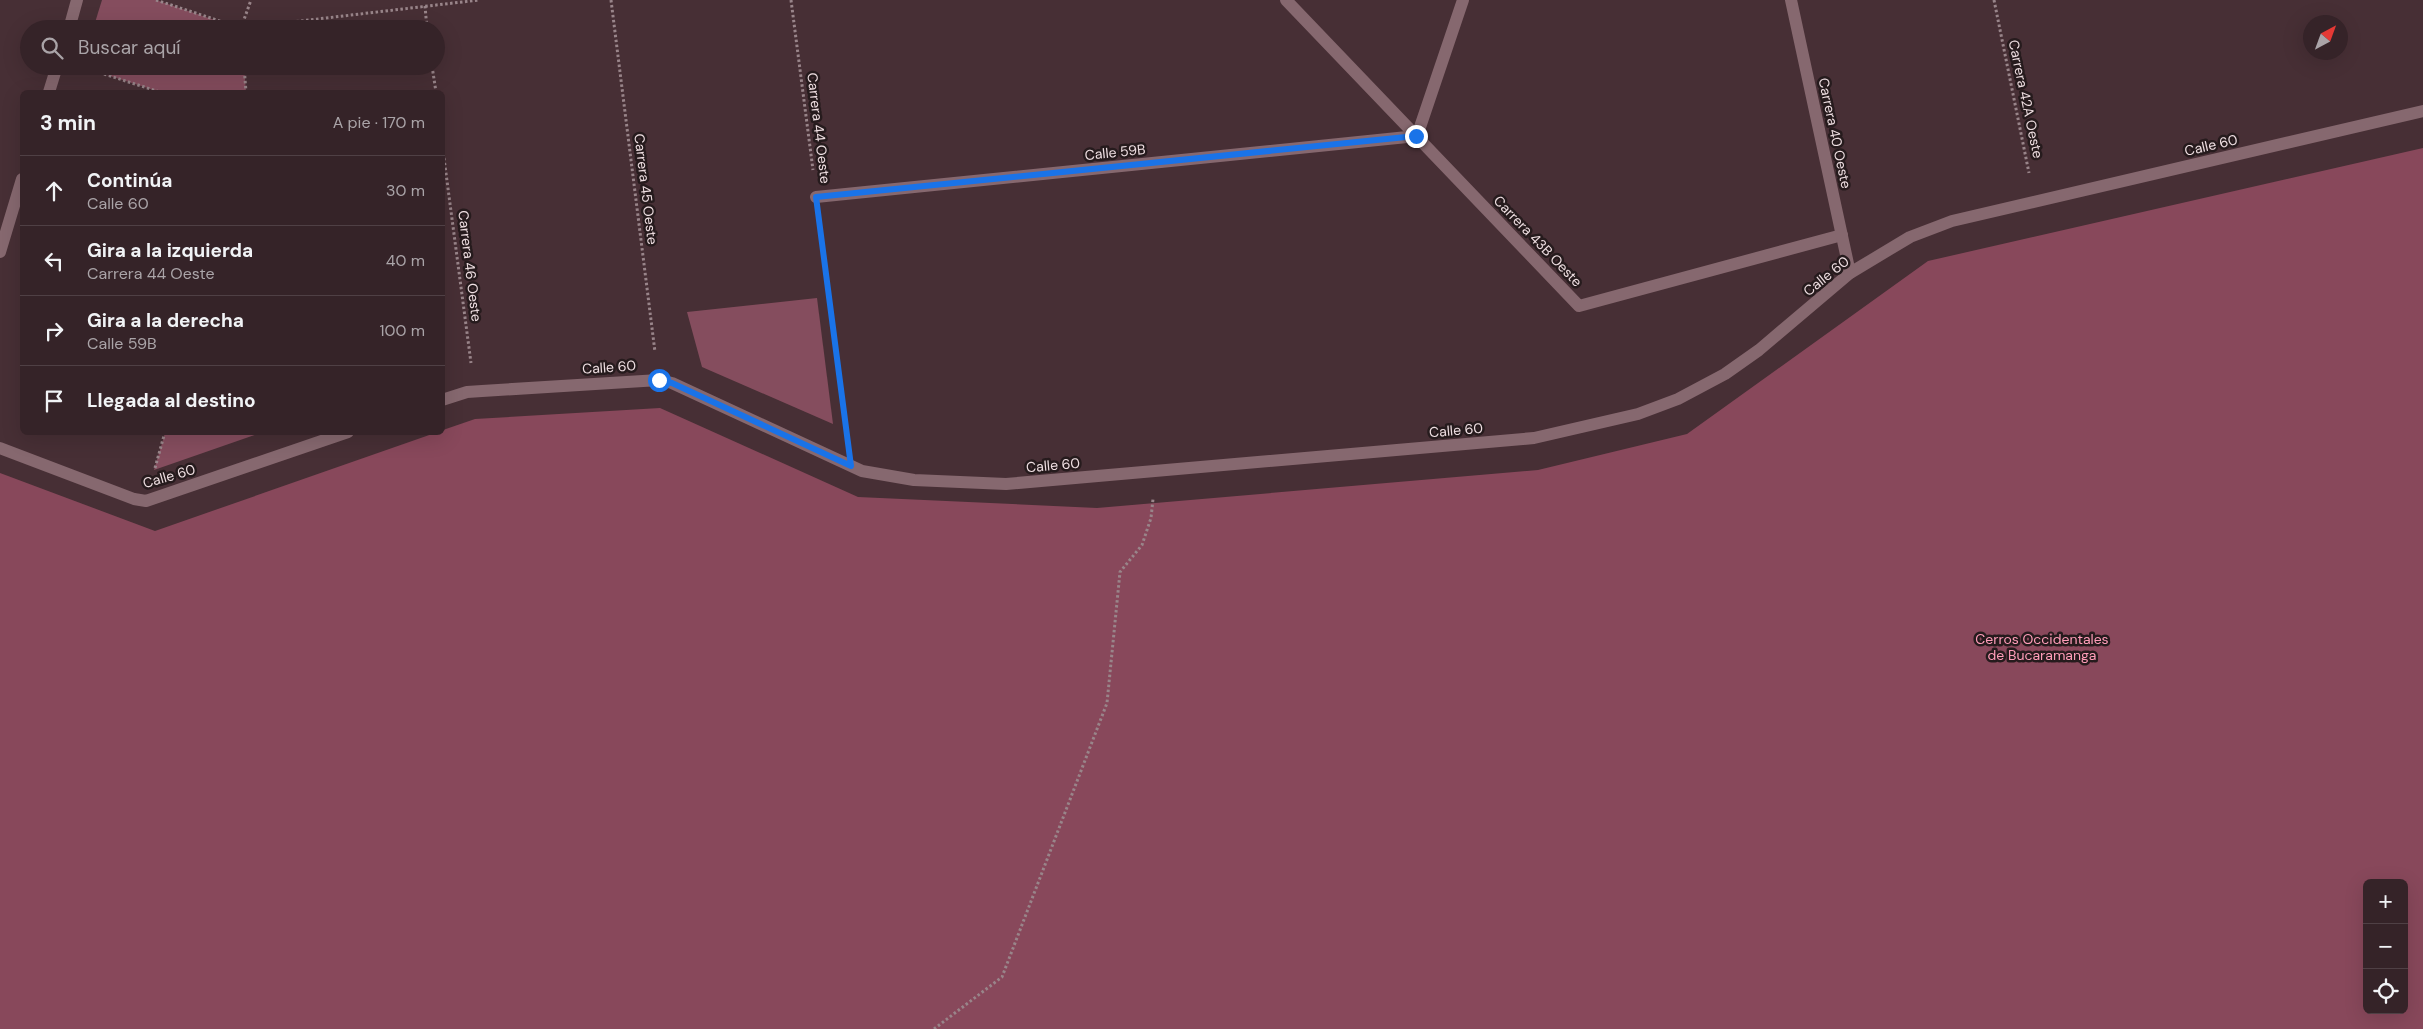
<!DOCTYPE html>
<html lang="es">
<meta charset="utf-8">
<style>
body{margin:0;font-family:"DM Sans",sans-serif;background:#402f34;color:#f1f3f6}
.controls{position:absolute;right:15px;bottom:15px;display:grid;overflow:hidden;border-radius:8px;box-shadow:0 5px 20px #0002}
.controls button{width:45px;height:45px;display:grid;place-items:center;padding:0;border:0;border-bottom:1px solid #4f4045;background:#352328;color:#f1f3f6;font:25px sans-serif}
.compass{position:absolute;left:2303px;top:15px;width:45px;height:45px;border-radius:50%;background:#352328;box-shadow:0 5px 20px #0002;rotate:41deg}
.stop{position:absolute;width:15px;height:15px;margin:-11px;border:4px solid #1a73e8;border-radius:50%;background:#fff}
.stop.end{background:#1a73e8;border-color:#fff;box-shadow:0 1px 5px #0008}
.list{margin:0;padding:0;list-style:none}
h2{display:flex;justify-content:space-between;align-items:center;height:65px;margin:0;padding:0 20px;font-size:21px}
h2 small{font-size:16px;font-weight:400;color:#aaa4a8}
.list li{display:grid;grid-template-columns:32px 1fr auto;gap:15px;align-items:center;box-sizing:border-box;height:70px;padding:0 20px;border-top:1px solid #4f4045}
.list b{display:block;font-size:19px;white-space:nowrap}
.list p{margin:0;font-size:16px;white-space:nowrap;color:#aaa4a8}
.list em{font-size:16px;font-style:normal;color:#aaa4a8}
.icon{flex:none;width:28px;height:28px;fill:none;stroke:currentColor;stroke-width:2;stroke-linecap:round;stroke-linejoin:round}
.map{position:relative;flex:none;width:2423px;height:1029px;overflow:hidden}
.search{position:absolute;background:#352328;box-shadow:0 5px 20px #0002;left:20px;top:20px;width:425px;height:55px;display:flex;align-items:center;gap:12px;box-sizing:border-box;padding:0 18px;border-radius:28px;color:#aaa4a8;font-size:19px}
.panel{position:absolute;background:#352328;box-shadow:0 5px 20px #0002;left:20px;top:90px;width:425px;height:345px;border-radius:8px}
.map>svg:first-child{display:block}
</style>
<div class="map">
<svg width="2423" height="1029" viewBox="0 0 2423 1029">
<rect width="100%" height="100%" fill="#472f35"/>
<g fill="#854d5e">
<path d="M 102,0 L 156,0 L 241,29 L 93,29 Z"/>
<path d="M 244,66 L 246,92 L 160,92 L 82,67 Z"/>
<path d="M 817,298 L 833,424 L 702,367 L 687,312 Z"/>
<path d="M 165,433 L 165,432 L 260,433 L 154,470 Z"/>
</g>
<path fill="#88485b" fill-rule="evenodd" d="M 2423,148 L 2423,1029 L 0,1029 L 0,473 L 155,531 L 435,433 L 442,432 L 443,430 L 475,419 L 660,408 L 858,497 L 1097,508 L 1538,470 L 1687,434 L 1928,261 ZM 2367,883 L 2404,883 L 2404,1010 L 2367,1010 Z"/>
<g fill="none" stroke-linecap="round" stroke-linejoin="round">
<g stroke="#99858a" stroke-width="3" stroke-dasharray="2.5 2.5" stroke-linecap="butt">
<path d="M 156,0 L 241,28 L 479,0"/>
<path d="M 611,0 L 655,352"/>
<path d="M 791,0 L 813,170"/>
<path d="M 1994,0 L 2029,173"/>
<path d="M 425,6 L 427,29"/>
<path d="M 241,28 L 251,0"/>
<path d="M 244,66 L 246,92"/>
<path d="M 432,66 L 436,92"/>
<path d="M 85,68 L 160,92"/>
<path d="M 442,143 L 471,363"/>
<path d="M 820,224 L 847,433"/>
<path d="M 155,468 L 165,432"/>
<path d="M 934,1029 L 1002,977 L 1107,703 L 1120,572 L 1142,545 L 1151,518 L 1153,499"/>
</g>
<g stroke="#86686f" stroke-width="12">
<path d="M 1286,0 L 1579,306 L 1842,235"/>
<path d="M 1791,0 L 1850,273"/>
<path d="M 69,29 L 77,0"/>
<path d="M 49,92 L 57,66"/>
<path d="M 816,197 L 1417,136 L 1463,0"/>
<path d="M 0,252 L 22,179"/>
<path d="M 442,400 L 467,392 L 482,391 L 659,380 L 672,383 L 862,471 L 914,480 L 1006,484 L 1534,438 L 1638,414 L 1678,399 L 1725,374 L 1759,350 L 1850,273 L 1910,237 L 1952,221 L 2423,111"/>
<path d="M 0,448 L 134,499 L 146,501 L 348,432"/>
</g>
</g>
<g fill="none" stroke-linecap="round" stroke-linejoin="round">
<path stroke="#1a73e8" stroke-width="6" d="M 659,380 L 672,383 L 851,466 L 816,197 L 1416,136"/>
</g>
<g text-anchor="middle" dominant-baseline="central" stroke-width="5" stroke-linejoin="round" paint-order="stroke">
<g font-size="14" fill="#eedee1" stroke="#261b1d">
<text transform="translate(2026 99) rotate(78)">Carrera 42A Oeste</text>
<text transform="translate(819 128) rotate(83)">Carrera 44 Oeste</text>
<text transform="translate(1835 133) rotate(78)">Carrera 40 Oeste</text>
<text transform="translate(2211 145) rotate(-13)">Calle 60</text>
<text transform="translate(1115 152) rotate(-6)">Calle 59B</text>
<text transform="translate(646 189) rotate(83)">Carrera 45 Oeste</text>
<text transform="translate(1538 241) rotate(46)">Carrera 43B Oeste</text>
<text transform="translate(470 266) rotate(83)">Carrera 46 Oeste</text>
<text transform="translate(1826 276) rotate(-39)">Calle 60</text>
<text transform="translate(609 367) rotate(-4)">Calle 60</text>
<text transform="translate(1456 430) rotate(-5)">Calle 60</text>
<text transform="translate(1053 465) rotate(-5)">Calle 60</text>
<text transform="translate(169 476) rotate(-16)">Calle 60</text>
</g>
<g font-size="14" fill="#ff9db9" stroke="#261b1d">
<text x="2042" y="639">Cerros Occidentales<tspan x="2042" dy="16">de Bucaramanga</tspan></text>
</g>
</g>
</svg>
<div class="controls">
<button>+</button>
<button>−</button>
<button><svg class="icon" aria-label="locate" viewBox="0 0 24 24"><circle cx="12" cy="12" r="6"/><path d="M12 2v4M12 18v4M2 12h4M18 12h4"/></svg></button>
</div>
<svg class="compass" viewBox="-18 -18 36 36"><path d="M0-13l5 13h-10z" fill="#e53935"/><path d="M0 13l5-13h-10z" fill="#aaa4a8"/></svg>
<div class="stop" style="left:659px;top:380px"></div>
<div class="stop end" style="left:1416px;top:136px"></div>
<div class="search"><svg class="icon" aria-label="search" viewBox="0 0 24 24"><circle cx="10" cy="10" r="6"/><path d="M15 15l6 6"/></svg>Buscar aquí</div>
<section class="panel">
<h2>3 min<small>A pie · 170 m</small></h2>
<ul class="list">
<li><svg class="icon" aria-label="ahead" viewBox="0 0 24 24"><path d="M12 20V5M6 11l6-6 6 6"/></svg><div><b>Continúa</b><p>Calle 60</p></div><em>30 m</em></li>
<li><svg class="icon" aria-label="left" viewBox="0 0 24 24"><path d="M17 20v-9H6M10 6l-5 5 5 5"/></svg><div><b>Gira a la izquierda</b><p>Carrera 44 Oeste</p></div><em>40 m</em></li>
<li><svg class="icon" aria-label="right" viewBox="0 0 24 24"><path d="M7 20v-9h11M14 6l5 5-5 5"/></svg><div><b>Gira a la derecha</b><p>Calle 59B</p></div><em>100 m</em></li>
<li><svg class="icon" aria-label="arrive" viewBox="0 0 24 24"><path d="M6 21V4h12l-3 4 3 4H6"/></svg><div><b>Llegada al destino</b></div></li>
</ul>
</section>
</div>
